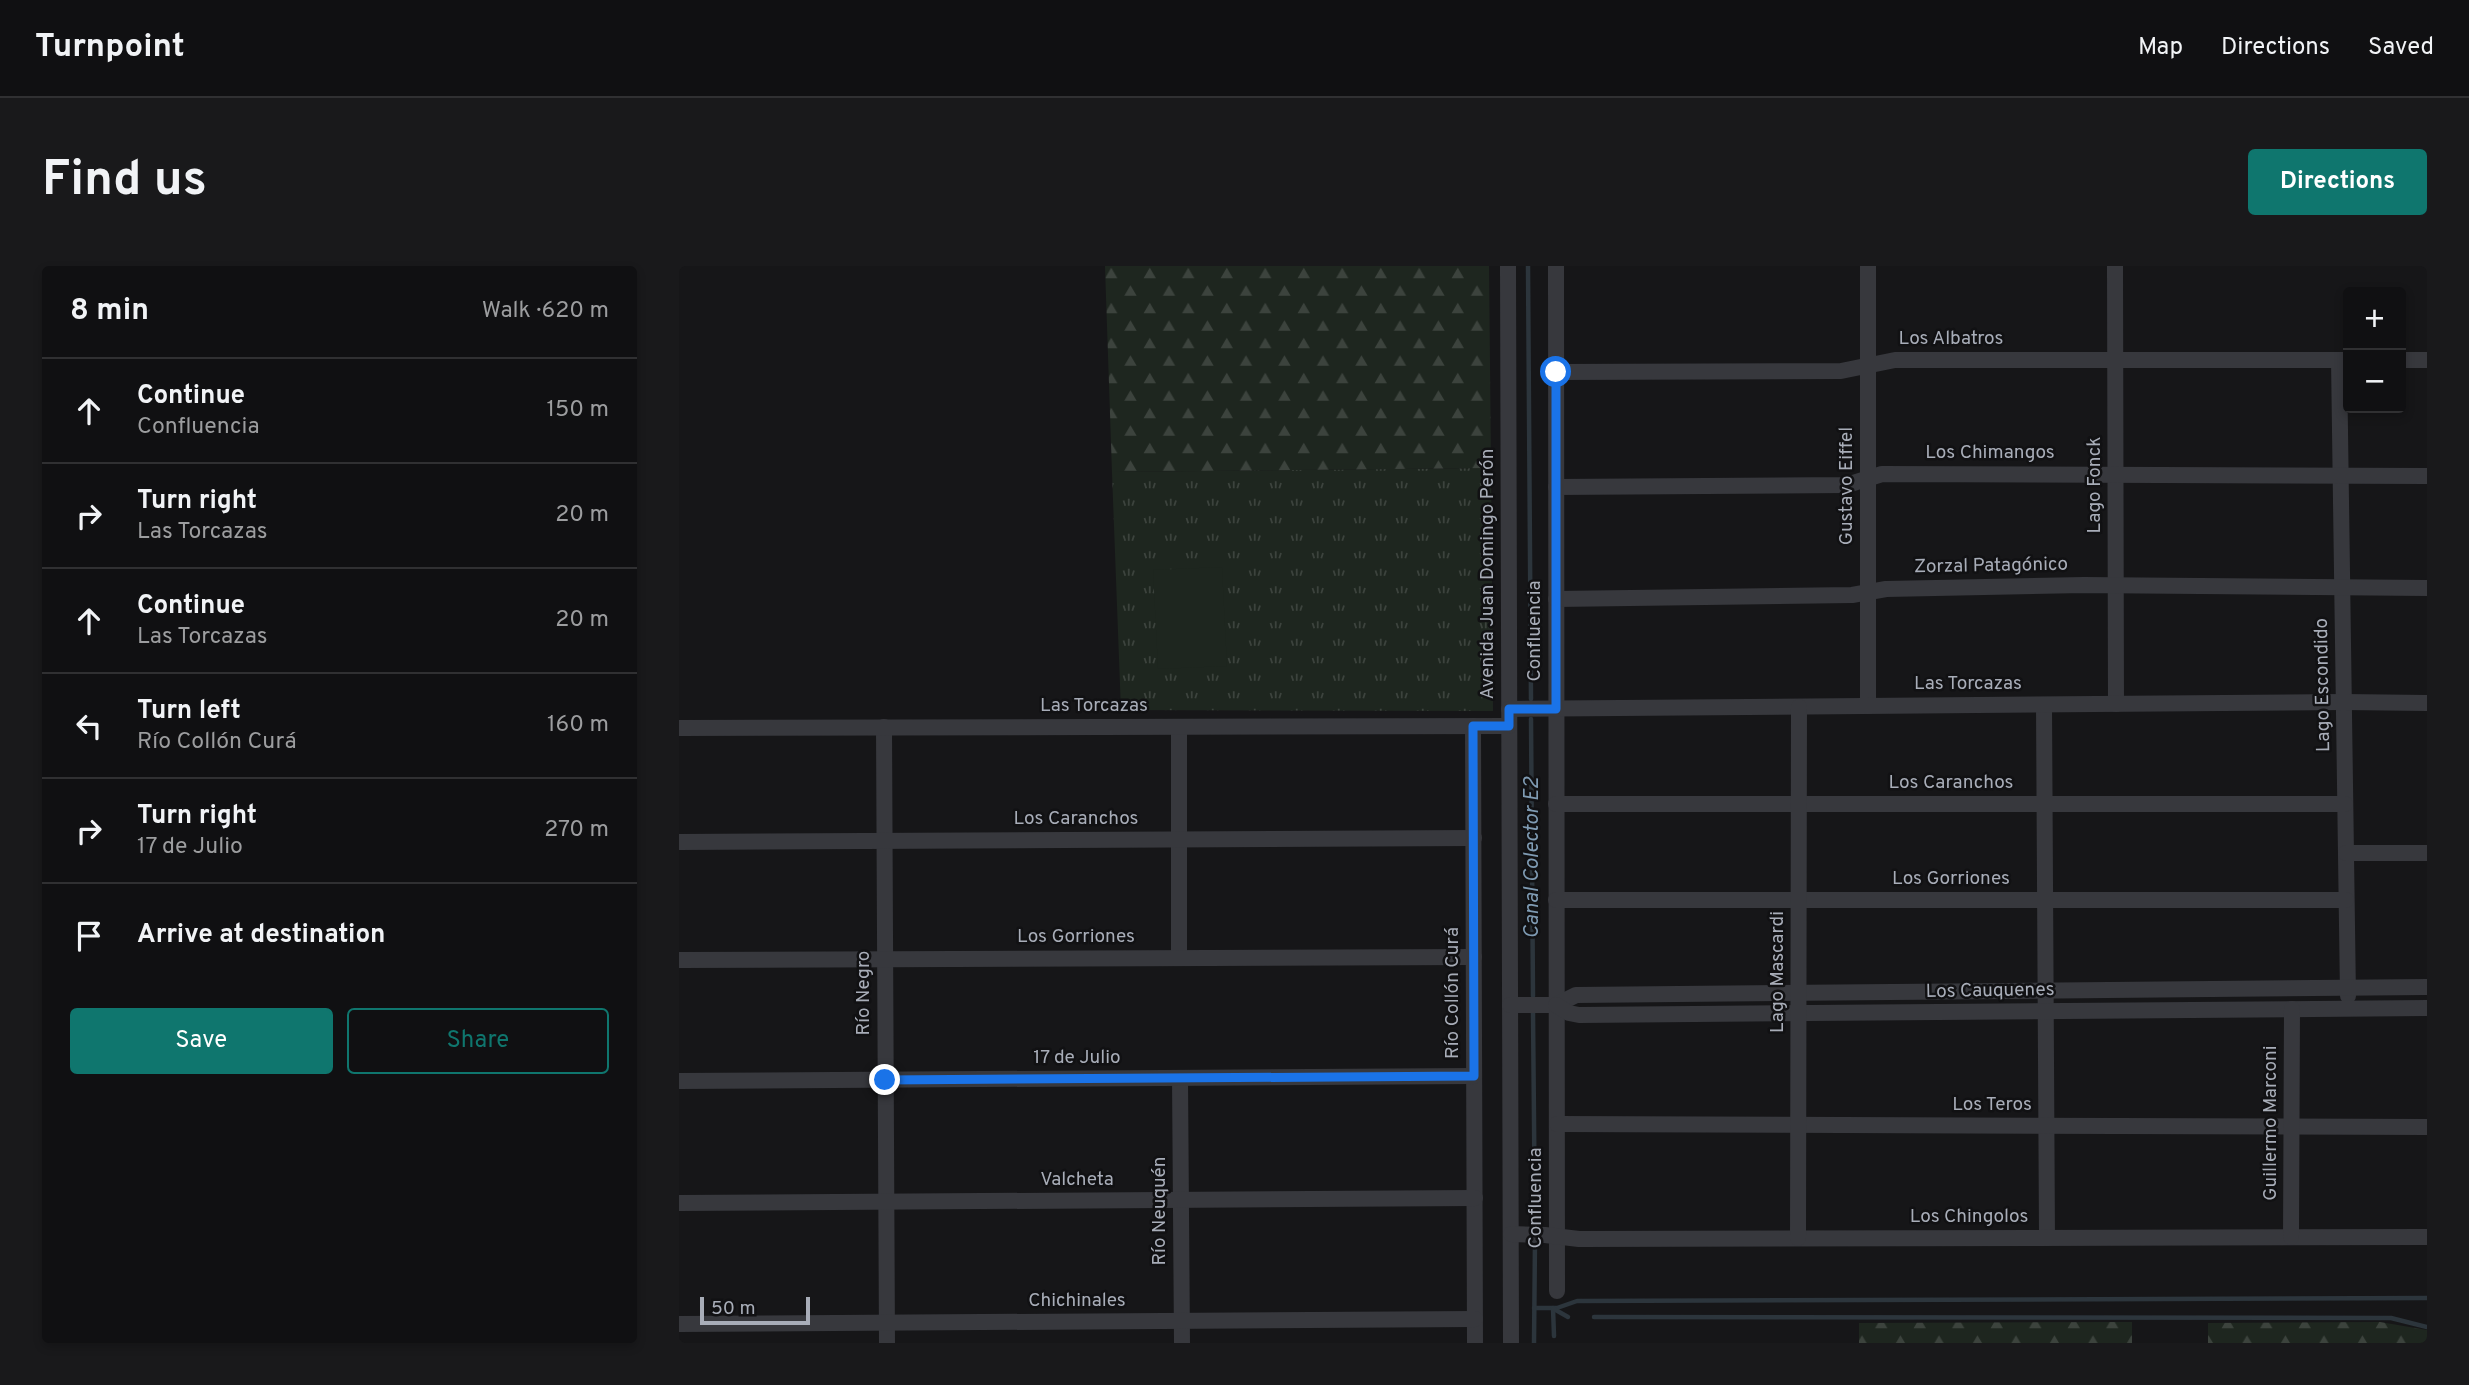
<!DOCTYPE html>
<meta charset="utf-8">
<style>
body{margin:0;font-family:Overpass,sans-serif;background:#19191b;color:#f1f3f6}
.controls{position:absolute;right:21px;top:21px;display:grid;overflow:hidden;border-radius:7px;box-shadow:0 4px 10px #0003}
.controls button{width:63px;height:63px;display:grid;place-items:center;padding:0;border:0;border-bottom:2px solid #303032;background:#101012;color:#f1f3f6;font:35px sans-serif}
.scale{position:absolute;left:21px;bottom:18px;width:110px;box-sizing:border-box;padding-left:7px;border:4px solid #a8adb8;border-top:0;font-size:19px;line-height:24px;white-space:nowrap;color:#a8adb8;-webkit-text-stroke:5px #111113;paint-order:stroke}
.stop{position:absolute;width:21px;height:21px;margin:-16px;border:5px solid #1a73e8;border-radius:50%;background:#fff}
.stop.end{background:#1a73e8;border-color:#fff;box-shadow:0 2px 7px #0008}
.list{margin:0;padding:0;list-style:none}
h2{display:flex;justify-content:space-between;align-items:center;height:91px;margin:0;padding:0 28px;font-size:30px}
h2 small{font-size:23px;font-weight:400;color:#9c9d9f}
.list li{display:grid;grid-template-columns:46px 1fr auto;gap:21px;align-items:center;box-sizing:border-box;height:105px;padding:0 28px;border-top:2px solid #303032}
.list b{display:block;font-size:26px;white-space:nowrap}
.list p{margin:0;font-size:23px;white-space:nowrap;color:#9c9d9f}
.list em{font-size:23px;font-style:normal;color:#9c9d9f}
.actions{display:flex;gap:14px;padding:21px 28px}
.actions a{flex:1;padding:16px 0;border:2px solid #0f766e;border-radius:7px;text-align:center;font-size:24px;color:#0f766e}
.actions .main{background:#0f766e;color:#fff}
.icon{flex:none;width:38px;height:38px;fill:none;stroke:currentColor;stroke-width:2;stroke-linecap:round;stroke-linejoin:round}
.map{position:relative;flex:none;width:1748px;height:1077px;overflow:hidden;border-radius:7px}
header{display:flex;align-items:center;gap:42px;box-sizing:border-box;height:98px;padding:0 35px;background:#101012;border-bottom:2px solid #303032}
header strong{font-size:33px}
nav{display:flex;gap:38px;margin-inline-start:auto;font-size:24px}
.intro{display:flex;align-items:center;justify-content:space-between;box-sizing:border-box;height:168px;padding:0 42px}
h1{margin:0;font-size:49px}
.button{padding:18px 32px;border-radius:7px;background:#0f766e;color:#fff;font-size:24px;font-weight:700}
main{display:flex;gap:42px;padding:0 42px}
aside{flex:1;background:#101012;border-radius:7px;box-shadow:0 4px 10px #0003}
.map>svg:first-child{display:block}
</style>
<header>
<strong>Turnpoint</strong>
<nav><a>Map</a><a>Directions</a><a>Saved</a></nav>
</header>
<div class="intro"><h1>Find us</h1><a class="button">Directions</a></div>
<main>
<aside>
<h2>8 min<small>Walk · 620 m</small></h2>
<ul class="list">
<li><svg class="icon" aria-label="ahead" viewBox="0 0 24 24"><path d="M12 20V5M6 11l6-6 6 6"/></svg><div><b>Continue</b><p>Confluencia</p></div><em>150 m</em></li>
<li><svg class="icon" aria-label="right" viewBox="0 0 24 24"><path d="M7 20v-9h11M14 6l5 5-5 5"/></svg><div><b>Turn right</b><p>Las Torcazas</p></div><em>20 m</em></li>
<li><svg class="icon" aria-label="ahead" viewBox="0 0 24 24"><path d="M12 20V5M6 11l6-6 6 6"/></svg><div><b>Continue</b><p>Las Torcazas</p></div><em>20 m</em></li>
<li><svg class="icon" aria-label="left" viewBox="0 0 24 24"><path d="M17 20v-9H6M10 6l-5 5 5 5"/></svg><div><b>Turn left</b><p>Río Collón Curá</p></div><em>160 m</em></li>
<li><svg class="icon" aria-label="right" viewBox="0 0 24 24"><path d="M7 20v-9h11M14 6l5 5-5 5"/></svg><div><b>Turn right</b><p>17 de Julio</p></div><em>270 m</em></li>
<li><svg class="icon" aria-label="arrive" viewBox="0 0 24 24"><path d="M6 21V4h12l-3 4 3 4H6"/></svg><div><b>Arrive at destination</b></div></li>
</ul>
<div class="actions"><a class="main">Save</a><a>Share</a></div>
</aside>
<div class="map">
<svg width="1748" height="1077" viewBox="0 0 1748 1077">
<defs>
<pattern id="grass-tufts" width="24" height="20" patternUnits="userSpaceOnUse" patternTransform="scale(1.75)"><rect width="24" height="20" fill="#1e261f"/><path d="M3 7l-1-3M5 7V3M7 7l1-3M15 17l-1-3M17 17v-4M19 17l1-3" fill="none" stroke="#3c433d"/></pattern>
<pattern id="forest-firs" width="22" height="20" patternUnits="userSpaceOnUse" patternTransform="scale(1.75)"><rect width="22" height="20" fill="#1e261f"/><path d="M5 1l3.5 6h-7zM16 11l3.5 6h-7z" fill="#3c433d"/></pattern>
</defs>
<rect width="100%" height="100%" fill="#161618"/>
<path fill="url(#grass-tufts)" d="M 812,202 L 814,445 L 442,444 L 433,206 Z"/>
<g fill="url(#forest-firs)">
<path d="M 426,0 L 810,0 L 812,202 L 433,206 Z"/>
<path d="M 1453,1056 L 1453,1077 L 1180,1077 L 1180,1057 Z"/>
<path d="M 1701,1056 L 1748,1064 L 1748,1077 L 1529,1077 L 1529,1057 Z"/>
</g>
<path fill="#1e261f" d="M 543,301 L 548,400 L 479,403 L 474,304 Z"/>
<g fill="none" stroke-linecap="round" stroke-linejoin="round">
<g stroke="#2c353c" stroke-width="4.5">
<path d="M 849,0 L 852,433"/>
<path d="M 852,453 L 854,730"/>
<path d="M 854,747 L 856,962"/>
<path d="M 855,1042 L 878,1042 L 898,1035 L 1748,1032"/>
<path d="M 874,1042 L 875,1070"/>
<path d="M 875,1043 L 889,1051"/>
<path d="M 915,1051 L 1712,1052 L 1748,1061"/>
<path d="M 855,1077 L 856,975"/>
</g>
<g stroke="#37383d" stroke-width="16">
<path d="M 829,0 L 832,1077"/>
<path d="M 877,0 L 878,1025"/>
<path d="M 1436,0 L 1437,438"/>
<path d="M 1660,94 L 1669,730"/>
<path d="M 1722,94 L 1748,94"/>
<path d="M 877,106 L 1162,105 L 1216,94 L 1669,94"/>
<path d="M 877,221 L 1168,219 L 1203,208 L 1748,210"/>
<path d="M 877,333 L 1173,329 L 1207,323 L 1405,319 L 1748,322"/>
<path d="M 1365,439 L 1368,972"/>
<path d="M 1189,440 L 1189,0"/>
<path d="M 830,443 L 1665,436 L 1748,437"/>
<path d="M 794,460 L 796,1077"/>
<path d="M 205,461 L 208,1077"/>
<path d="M 500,461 L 500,692"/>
<path d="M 0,462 L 830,460"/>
<path d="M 877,538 L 1666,538"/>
<path d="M 0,576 L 795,572"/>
<path d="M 1667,587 L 1748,587"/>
<path d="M 877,634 L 1667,634"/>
<path d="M 0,694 L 795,691"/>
<path d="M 831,739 L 877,739 L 897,729 L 1748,721"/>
<path d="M 877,739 L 890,747 L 900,749 L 1748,742"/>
<path d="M 501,812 L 503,1077"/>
<path d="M 0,815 L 795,810"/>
<path d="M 878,858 L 1748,861"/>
<path d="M 0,937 L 796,932"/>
<path d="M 832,968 L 866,969 L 900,973 L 1748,971"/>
<path d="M 1612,971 L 1613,743"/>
<path d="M 1119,972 L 1120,441"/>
<path d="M 0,1058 L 796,1053"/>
</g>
</g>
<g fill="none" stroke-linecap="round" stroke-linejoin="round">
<path stroke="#1a73e8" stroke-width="9" d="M 206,814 L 795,810 L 794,460 L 830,460 L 830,443 L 877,443 L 877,106"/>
</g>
<g text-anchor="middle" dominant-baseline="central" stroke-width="5" stroke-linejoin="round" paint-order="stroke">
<g font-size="19" fill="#a8adb8" stroke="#111113">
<text x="1272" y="73">Los Albatros</text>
<text x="1311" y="187">Los Chimangos</text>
<text transform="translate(1416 219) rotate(-90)">Lago Fonck</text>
<text transform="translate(1168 220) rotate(-90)">Gustavo Eiffel</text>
<text transform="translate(1312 300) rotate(-1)">Zorzal Patagónico</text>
<text transform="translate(809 308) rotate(-90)">Avenida Juan Domingo Perón</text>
<text transform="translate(856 365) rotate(-90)">Confluencia</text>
<text x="1289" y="418">Las Torcazas</text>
<text transform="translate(1644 419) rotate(-91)">Lago Escondido</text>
<text x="415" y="440">Las Torcazas</text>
<text x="1272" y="517">Los Caranchos</text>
<text x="397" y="553">Los Caranchos</text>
<text x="1272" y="613">Los Gorriones</text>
<text x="397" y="671">Los Gorriones</text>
<text transform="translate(1099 706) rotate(-90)">Lago Mascardi</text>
<text transform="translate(1311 725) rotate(-1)">Los Cauquenes</text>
<text transform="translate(185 727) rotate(-90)">Río Negro</text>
<text transform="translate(774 727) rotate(-90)">Río Collón Curá</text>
<text x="398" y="792">17 de Julio</text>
<text x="1313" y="839">Los Teros</text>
<text transform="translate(1592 857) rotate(-90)">Guillermo Marconi</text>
<text x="398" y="914">Valcheta</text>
<text transform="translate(857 932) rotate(-90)">Confluencia</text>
<text transform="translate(481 945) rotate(-90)">Río Neuquén</text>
<text x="1290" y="951">Los Chingolos</text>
<text x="398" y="1035">Chichinales</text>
</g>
<g font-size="21" font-style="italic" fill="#7f9bb3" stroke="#111113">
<text transform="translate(853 592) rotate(-90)">Canal Colector E2</text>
</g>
</g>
</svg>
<div class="controls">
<button>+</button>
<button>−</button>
</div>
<div class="scale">50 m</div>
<div class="stop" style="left:877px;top:106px"></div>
<div class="stop end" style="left:206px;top:814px"></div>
</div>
</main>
